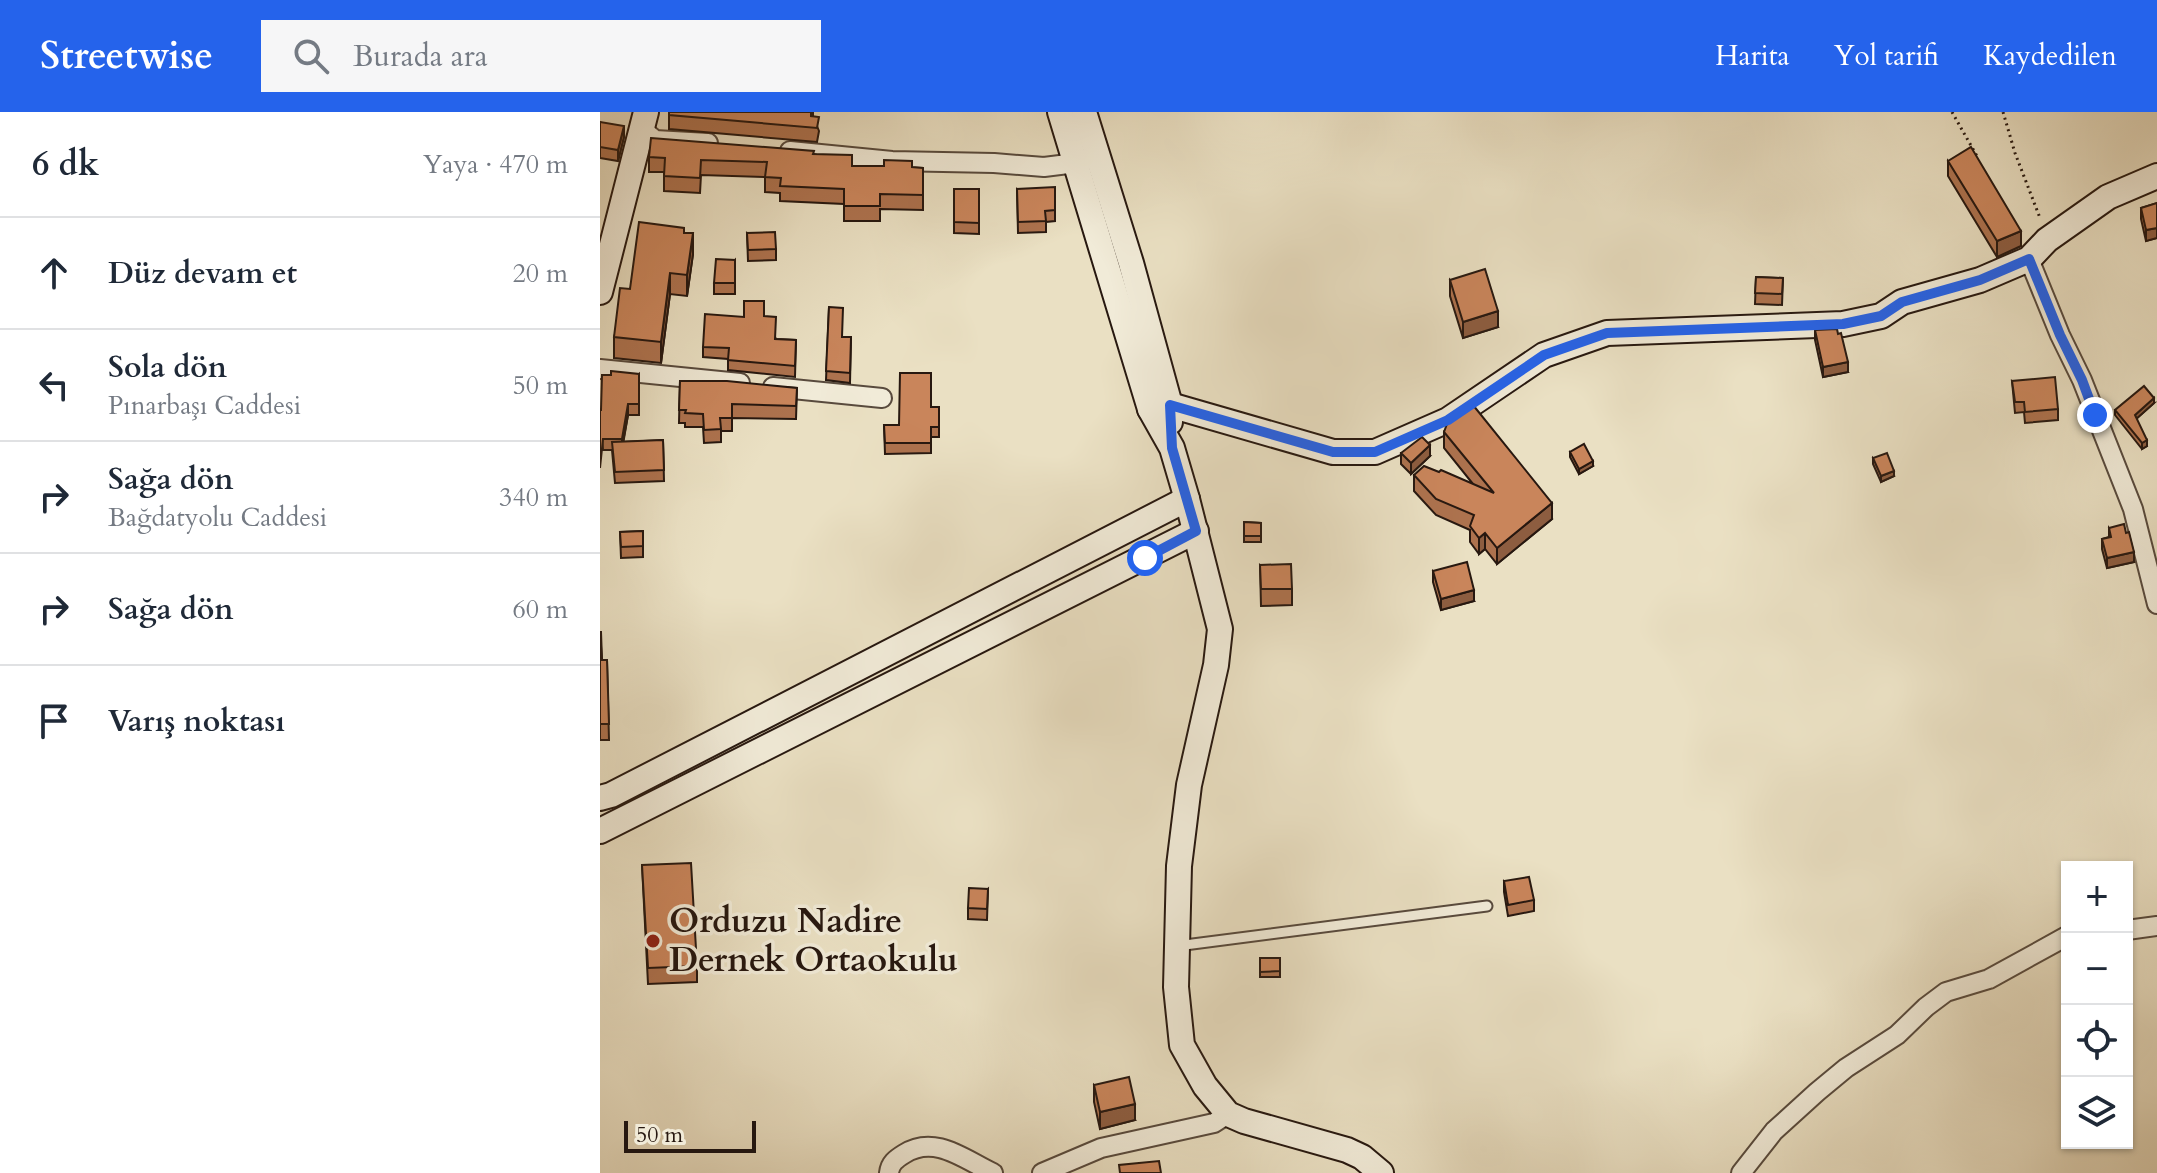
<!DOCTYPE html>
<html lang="tr">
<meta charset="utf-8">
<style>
body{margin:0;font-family:Cardo,serif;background:#f6f6f7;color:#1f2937}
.controls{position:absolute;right:24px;bottom:24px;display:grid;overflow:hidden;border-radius:0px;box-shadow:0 2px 6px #0004}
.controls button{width:72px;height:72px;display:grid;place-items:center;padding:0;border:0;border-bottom:2px solid #e0e1e3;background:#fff;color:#1f2937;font:40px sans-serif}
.scale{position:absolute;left:24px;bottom:20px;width:132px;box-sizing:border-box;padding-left:8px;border:4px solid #271810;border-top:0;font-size:22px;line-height:28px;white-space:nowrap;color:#271810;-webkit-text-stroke:6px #f1ebd8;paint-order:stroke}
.stop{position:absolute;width:24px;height:24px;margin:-18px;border:6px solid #2563eb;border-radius:50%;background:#fff}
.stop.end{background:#2563eb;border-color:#fff;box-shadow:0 2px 8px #0008}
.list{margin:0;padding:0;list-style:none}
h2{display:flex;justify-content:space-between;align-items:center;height:104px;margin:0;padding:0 32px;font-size:34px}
h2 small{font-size:26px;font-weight:400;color:#747a83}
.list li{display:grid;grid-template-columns:52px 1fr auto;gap:24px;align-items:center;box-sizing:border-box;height:112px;padding:0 32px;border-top:2px solid #e0e1e3}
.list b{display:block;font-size:30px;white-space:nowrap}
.list p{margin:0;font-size:26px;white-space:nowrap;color:#747a83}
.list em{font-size:26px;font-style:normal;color:#747a83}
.icon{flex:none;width:44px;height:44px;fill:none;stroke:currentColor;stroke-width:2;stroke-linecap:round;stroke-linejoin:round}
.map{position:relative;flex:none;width:1557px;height:1061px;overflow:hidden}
header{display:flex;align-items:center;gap:48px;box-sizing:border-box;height:112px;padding:0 40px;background:#2563eb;color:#fff}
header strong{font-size:38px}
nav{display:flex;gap:44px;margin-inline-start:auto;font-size:28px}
.search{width:560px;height:72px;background:#f6f6f7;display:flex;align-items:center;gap:20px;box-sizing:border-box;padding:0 28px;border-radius:0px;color:#747a83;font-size:30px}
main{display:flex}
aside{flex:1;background:#fff}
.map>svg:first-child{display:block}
</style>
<header>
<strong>Streetwise</strong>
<div class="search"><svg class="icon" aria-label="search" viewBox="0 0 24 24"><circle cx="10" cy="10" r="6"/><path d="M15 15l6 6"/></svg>Burada ara</div>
<nav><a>Harita</a><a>Yol tarifi</a><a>Kaydedilen</a></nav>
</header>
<main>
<aside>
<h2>6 dk<small>Yaya · 470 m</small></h2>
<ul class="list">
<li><svg class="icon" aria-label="ahead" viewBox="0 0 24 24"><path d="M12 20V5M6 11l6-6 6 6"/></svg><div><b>Düz devam et</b></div><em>20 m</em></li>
<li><svg class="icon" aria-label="left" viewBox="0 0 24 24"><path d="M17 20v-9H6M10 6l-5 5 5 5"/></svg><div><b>Sola dön</b><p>Pınarbaşı Caddesi</p></div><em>50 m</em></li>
<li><svg class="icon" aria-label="right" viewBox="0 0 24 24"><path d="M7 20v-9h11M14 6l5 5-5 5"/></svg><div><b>Sağa dön</b><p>Bağdatyolu Caddesi</p></div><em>340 m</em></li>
<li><svg class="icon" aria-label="right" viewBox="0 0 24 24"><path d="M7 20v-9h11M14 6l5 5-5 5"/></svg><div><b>Sağa dön</b></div><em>60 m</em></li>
<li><svg class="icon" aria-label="arrive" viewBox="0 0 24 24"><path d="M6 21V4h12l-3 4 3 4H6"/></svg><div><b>Varış noktası</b></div></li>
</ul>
</aside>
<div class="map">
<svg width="1557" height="1061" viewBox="0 0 1557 1061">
<rect width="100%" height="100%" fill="#eae0c3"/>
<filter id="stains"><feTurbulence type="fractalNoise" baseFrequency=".0025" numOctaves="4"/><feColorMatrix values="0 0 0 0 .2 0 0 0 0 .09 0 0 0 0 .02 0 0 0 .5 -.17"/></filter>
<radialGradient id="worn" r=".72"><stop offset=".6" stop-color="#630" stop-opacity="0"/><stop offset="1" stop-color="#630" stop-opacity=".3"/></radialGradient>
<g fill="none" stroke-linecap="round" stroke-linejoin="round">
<g stroke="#584a3d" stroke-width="13">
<path id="lane" d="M 577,834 L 887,794"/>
</g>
<g stroke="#584a3d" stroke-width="22">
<g id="street">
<path d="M 43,18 L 55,28 L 108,31"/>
<path d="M 190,39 L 292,49 L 394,51 L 444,55 L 476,51 L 486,47"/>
<path d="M 1429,147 L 1460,223 L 1482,268 L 1533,397 L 1557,492"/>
<path d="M 0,257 L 140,271"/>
<path d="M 173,275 L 282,286"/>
<path d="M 1527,818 L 1557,814"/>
<path d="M 289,1061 C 290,1051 296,1047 304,1042 C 335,1022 365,1048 393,1061"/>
<path d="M 442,1061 L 501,1036 L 614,1011 L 628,1002"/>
<path d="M 1141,1061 L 1174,1019 L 1217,980 L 1246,956 L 1297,923 L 1326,895 L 1346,880 L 1389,867 L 1467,824"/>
</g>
</g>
<g stroke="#271810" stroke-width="28">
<g id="secondary">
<path d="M 460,0 L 550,297 L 572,336 L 587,387 L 620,517 L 616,553 L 589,673 L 579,754 L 576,875 L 582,933 L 605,974 L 628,1002 L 644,1009 L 747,1038 L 762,1045 L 781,1061"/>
<path d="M 484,0 L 531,151 L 570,293 L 570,310"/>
<path d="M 0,180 L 46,0"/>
<path d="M 550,297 L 570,293 L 733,340 L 775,340 L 848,308 L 944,243 L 1007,221 L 1243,212 L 1281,204 L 1302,190 L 1380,168 L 1429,147 L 1447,128 L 1508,85 L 1557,64"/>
<path d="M 0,686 L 11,683 L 587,387"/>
<path d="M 0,719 L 596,419"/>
</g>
</g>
<g stroke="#271810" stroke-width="3" stroke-dasharray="2 4" stroke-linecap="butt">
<path d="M 1352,0 L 1378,46"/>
<path d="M 1403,0 L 1415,41 L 1440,106"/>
</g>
<use href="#lane" stroke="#f1ebd8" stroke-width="9"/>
<use href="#street" stroke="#f1ebd8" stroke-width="18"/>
<use href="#secondary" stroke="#f1ebd8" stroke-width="24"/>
</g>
<g fill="#ad724e" stroke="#271810" stroke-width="2">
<path d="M 69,0 L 213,0 L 213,4 L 219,19 L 217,30 L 69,17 Z"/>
<path d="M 0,10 L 24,25 L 18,49 L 0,46 Z"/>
<path d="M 214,42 L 252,54 L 323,56 L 323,98 L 280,97 L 280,109 L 244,109 L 244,92 L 180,89 L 180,81 L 165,80 L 165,65 L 101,63 L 100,81 L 64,79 L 64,60 L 49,60 L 49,45 Z"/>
<path d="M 1348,49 L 1421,134 L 1397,145 L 1348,64 Z"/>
<path d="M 354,77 L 379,77 L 379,122 L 354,121 Z"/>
<path d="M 417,77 L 455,98 L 455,109 L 446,110 L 446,120 L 418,121 Z"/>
<path d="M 1557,91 L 1557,126 L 1546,129 L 1541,107 L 1541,96 Z"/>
<path d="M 84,121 L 93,142 L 87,184 L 70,182 L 61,251 L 14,246 L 14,225 L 30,177 Z"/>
<path d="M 147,121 L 176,137 L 176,148 L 148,149 Z"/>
<path d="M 135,148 L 135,182 L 114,182 L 114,171 Z"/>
<path d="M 1156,165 L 1183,166 L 1182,193 L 1155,192 Z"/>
<path d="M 850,168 L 898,215 L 863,226 L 850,184 Z"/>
<path d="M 229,195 L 242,225 L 251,225 L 250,271 L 226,268 Z"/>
<path d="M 164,204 L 176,227 L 196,228 L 195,265 L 128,258 L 128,247 L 103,245 L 103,235 L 144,205 Z"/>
<path d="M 1215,218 L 1248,260 L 1223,265 L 1215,228 Z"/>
<path d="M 39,262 L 39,303 L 28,303 L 23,330 L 63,328 L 64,369 L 15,371 L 12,338 L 3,338 L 0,298 Z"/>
<path d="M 80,269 L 197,276 L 196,307 L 132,306 L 132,319 L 121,319 L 121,330 L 104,331 L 103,315 L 85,315 L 85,311 L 79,311 Z"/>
<path d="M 1412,269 L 1458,297 L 1458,308 L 1425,311 L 1424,300 L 1415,301 Z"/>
<path d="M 1554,291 L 1536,307 L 1547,334 L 1542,337 L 1515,303 L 1515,298 Z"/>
<path d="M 331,295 L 339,295 L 339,325 L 331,325 L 331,341 L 285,342 L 284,313 L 299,313 Z"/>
<path d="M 844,320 L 952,407 L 897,452 L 885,437 L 879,442 L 870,430 L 870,418 L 836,403 L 814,379 L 814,363 L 839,360 L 873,372 L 844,336 Z"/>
<path d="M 970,340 L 993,354 L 979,362 L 970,345 Z"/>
<path d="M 801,341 L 830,344 L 811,362 L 801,352 Z"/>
<path d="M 1273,346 L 1294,364 L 1281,370 L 1273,352 Z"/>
<path d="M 644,410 L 661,411 L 661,430 L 644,430 Z"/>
<path d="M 1509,416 L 1534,450 L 1507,456 L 1502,437 L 1502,427 L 1509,425 Z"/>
<path d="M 43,419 L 43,445 L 21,446 L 20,420 Z"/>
<path d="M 660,453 L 692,477 L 692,493 L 661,494 Z"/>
<path d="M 833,459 L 874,489 L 841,498 L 833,470 Z"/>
<path d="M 0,520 L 2,548 L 7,548 L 9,628 L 0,628 Z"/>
<path d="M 42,753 L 97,854 L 97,870 L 48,872 Z"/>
<path d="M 904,769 L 934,788 L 934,799 L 908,804 L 904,780 Z"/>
<path d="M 388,777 L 387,808 L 368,807 L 368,796 Z"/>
<rect x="660" y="846" width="20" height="19"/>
<path d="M 494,973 L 535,1008 L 500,1017 L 494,990 Z"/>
</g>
<g fill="#8d5d40" stroke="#271810" stroke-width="2">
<path d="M 24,14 L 24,25 L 18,49 L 18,38 Z"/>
<path d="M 1557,116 L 1557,126 L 1546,129 L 1546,118 Z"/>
<path d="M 1421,119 L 1421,134 L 1397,145 L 1397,129 Z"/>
<path d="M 93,121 L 93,142 L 87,184 L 87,163 Z"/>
<path d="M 70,161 L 70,182 L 61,251 L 61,230 Z"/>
<path d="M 898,199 L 898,215 L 863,226 L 863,210 Z"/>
<path d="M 1248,250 L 1248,260 L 1223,265 L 1223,255 Z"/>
<path d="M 1554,286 L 1554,291 L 1535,308 L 1535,303 Z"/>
<path d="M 28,292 L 28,303 L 22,338 L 22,327 Z"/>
<path d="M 1547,328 L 1547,334 L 1542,337 L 1542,331 Z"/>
<path d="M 830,333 L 830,344 L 811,362 L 811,351 Z"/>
<path d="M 993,349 L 993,354 L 979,362 L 979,357 Z"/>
<path d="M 1294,359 L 1294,364 L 1281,370 L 1281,364 Z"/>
<path d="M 952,391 L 952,407 L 897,452 L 897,436 Z"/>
<path d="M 885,421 L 885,437 L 879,442 L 879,426 Z"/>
<path d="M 1534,440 L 1534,450 L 1507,456 L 1507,446 Z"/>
<path d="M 874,478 L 874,489 L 841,498 L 841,487 Z"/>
<path d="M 535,992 L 535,1008 L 500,1017 L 500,1000 Z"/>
</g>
<g fill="#c9855b" stroke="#271810" stroke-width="2">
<path d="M 69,0 L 211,0 L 211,4 L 219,5 L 217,16 L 69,3 Z"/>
<path d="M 0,10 L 24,14 L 18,38 L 0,35 Z"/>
<path d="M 51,26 L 214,39 L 213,42 L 252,43 L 252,54 L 284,54 L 284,48 L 312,49 L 312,55 L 323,56 L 323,83 L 280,82 L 280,94 L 244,94 L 244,77 L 180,74 L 181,66 L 165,65 L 167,50 L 101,48 L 100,66 L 64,64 L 65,46 L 49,45 Z"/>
<path d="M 1371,35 L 1421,119 L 1397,129 L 1348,49 Z"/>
<path d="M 455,75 L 455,98 L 445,99 L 446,109 L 418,110 L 417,77 Z"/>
<path d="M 354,77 L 379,77 L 379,111 L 354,110 Z"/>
<path d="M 1557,91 L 1557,116 L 1546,118 L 1541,96 Z"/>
<path d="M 39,110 L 84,116 L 84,121 L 93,121 L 87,163 L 70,161 L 61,230 L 14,225 L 20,176 L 30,177 Z"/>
<path d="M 175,120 L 176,137 L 148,138 L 147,121 Z"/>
<path d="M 116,147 L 135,148 L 135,171 L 114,171 Z"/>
<path d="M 885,157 L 898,199 L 863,210 L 850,168 Z"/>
<path d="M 1156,165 L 1183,166 L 1182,182 L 1155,181 Z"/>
<path d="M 144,189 L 164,189 L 164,204 L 176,205 L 175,227 L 196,228 L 195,254 L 128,248 L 129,236 L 103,235 L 105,202 L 144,205 Z"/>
<path d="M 229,195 L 243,196 L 242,225 L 251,225 L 250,261 L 226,259 Z"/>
<path d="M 1237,217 L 1238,222 L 1241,221 L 1248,250 L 1223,255 L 1215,218 Z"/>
<path d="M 11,259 L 39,262 L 39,292 L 28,292 L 22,327 L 3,327 L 0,356 L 0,298 L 1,298 L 2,263 L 11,263 Z"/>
<path d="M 300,261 L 331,261 L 331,295 L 339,295 L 339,315 L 331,315 L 331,331 L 285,331 L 284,313 L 299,313 Z"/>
<path d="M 1455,265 L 1458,297 L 1425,300 L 1424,290 L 1415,290 L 1412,269 Z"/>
<path d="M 80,269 L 127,269 L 197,276 L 196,294 L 132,292 L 132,306 L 120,306 L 121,317 L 104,318 L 103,302 L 85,301 L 86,298 L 79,298 Z"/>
<path d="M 1544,274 L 1554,286 L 1535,303 L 1547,328 L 1542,331 L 1515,298 Z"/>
<path d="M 873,293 L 952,391 L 897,436 L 885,421 L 879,426 L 870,414 L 874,403 L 836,387 L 814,363 L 824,354 L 839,360 L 841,358 L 894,381 L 844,320 L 847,312 Z"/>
<path d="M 822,325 L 830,333 L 811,351 L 801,341 Z"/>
<path d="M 63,328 L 64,358 L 15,360 L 12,330 Z"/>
<path d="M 984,332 L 993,349 L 979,357 L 970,340 Z"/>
<path d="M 1287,341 L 1294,359 L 1281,364 L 1273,346 Z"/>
<path d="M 644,410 L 661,411 L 661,424 L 644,424 Z"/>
<path d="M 1524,412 L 1526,421 L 1529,420 L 1534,440 L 1507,446 L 1502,427 L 1511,425 L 1509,416 Z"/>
<path d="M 43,419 L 43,434 L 21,435 L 20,420 Z"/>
<path d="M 867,450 L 874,478 L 841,487 L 833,459 Z"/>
<path d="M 691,452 L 692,477 L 661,477 L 660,453 Z"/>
<path d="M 0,520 L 1,520 L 2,548 L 7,548 L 9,612 L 0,612 Z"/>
<path d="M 91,751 L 97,854 L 48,856 L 42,753 Z"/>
<path d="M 929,765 L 934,788 L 908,793 L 904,769 Z"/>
<path d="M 369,776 L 388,777 L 387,797 L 368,796 Z"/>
<path d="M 660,846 L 680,846 L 680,859 L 660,860 Z"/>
<path d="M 529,965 L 535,992 L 500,1000 L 494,973 Z"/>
<path d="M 559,1049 L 561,1061 L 520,1061 L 519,1053 Z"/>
</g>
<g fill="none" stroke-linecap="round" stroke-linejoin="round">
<path stroke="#2563eb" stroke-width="10" d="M 545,446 L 596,419 L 572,336 L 570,293 L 733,340 L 775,340 L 848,308 L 944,243 L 1007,221 L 1243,212 L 1281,204 L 1302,190 L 1380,168 L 1429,147 L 1460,223 L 1482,268 L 1495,303"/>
</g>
<circle fill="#8f2418" stroke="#f1ebd8" stroke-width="3" cx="53" cy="829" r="8"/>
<g text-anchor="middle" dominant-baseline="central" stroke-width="7" stroke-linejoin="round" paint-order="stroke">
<g font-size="34" font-weight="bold" fill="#271810" stroke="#f1ebd8" text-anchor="start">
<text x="69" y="809">Orduzu Nadire<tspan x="69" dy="39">Dernek Ortaokulu</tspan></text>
</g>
</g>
<rect width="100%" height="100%" filter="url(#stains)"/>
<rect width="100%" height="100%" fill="url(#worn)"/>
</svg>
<div class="controls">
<button>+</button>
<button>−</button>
<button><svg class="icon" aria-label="locate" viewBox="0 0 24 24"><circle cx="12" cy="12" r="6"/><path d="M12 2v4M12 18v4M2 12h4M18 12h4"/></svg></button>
<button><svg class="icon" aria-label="layers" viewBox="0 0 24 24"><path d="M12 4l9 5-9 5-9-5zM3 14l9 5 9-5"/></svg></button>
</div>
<div class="scale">50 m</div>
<div class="stop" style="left:545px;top:446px"></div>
<div class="stop end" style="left:1495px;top:303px"></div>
</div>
</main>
